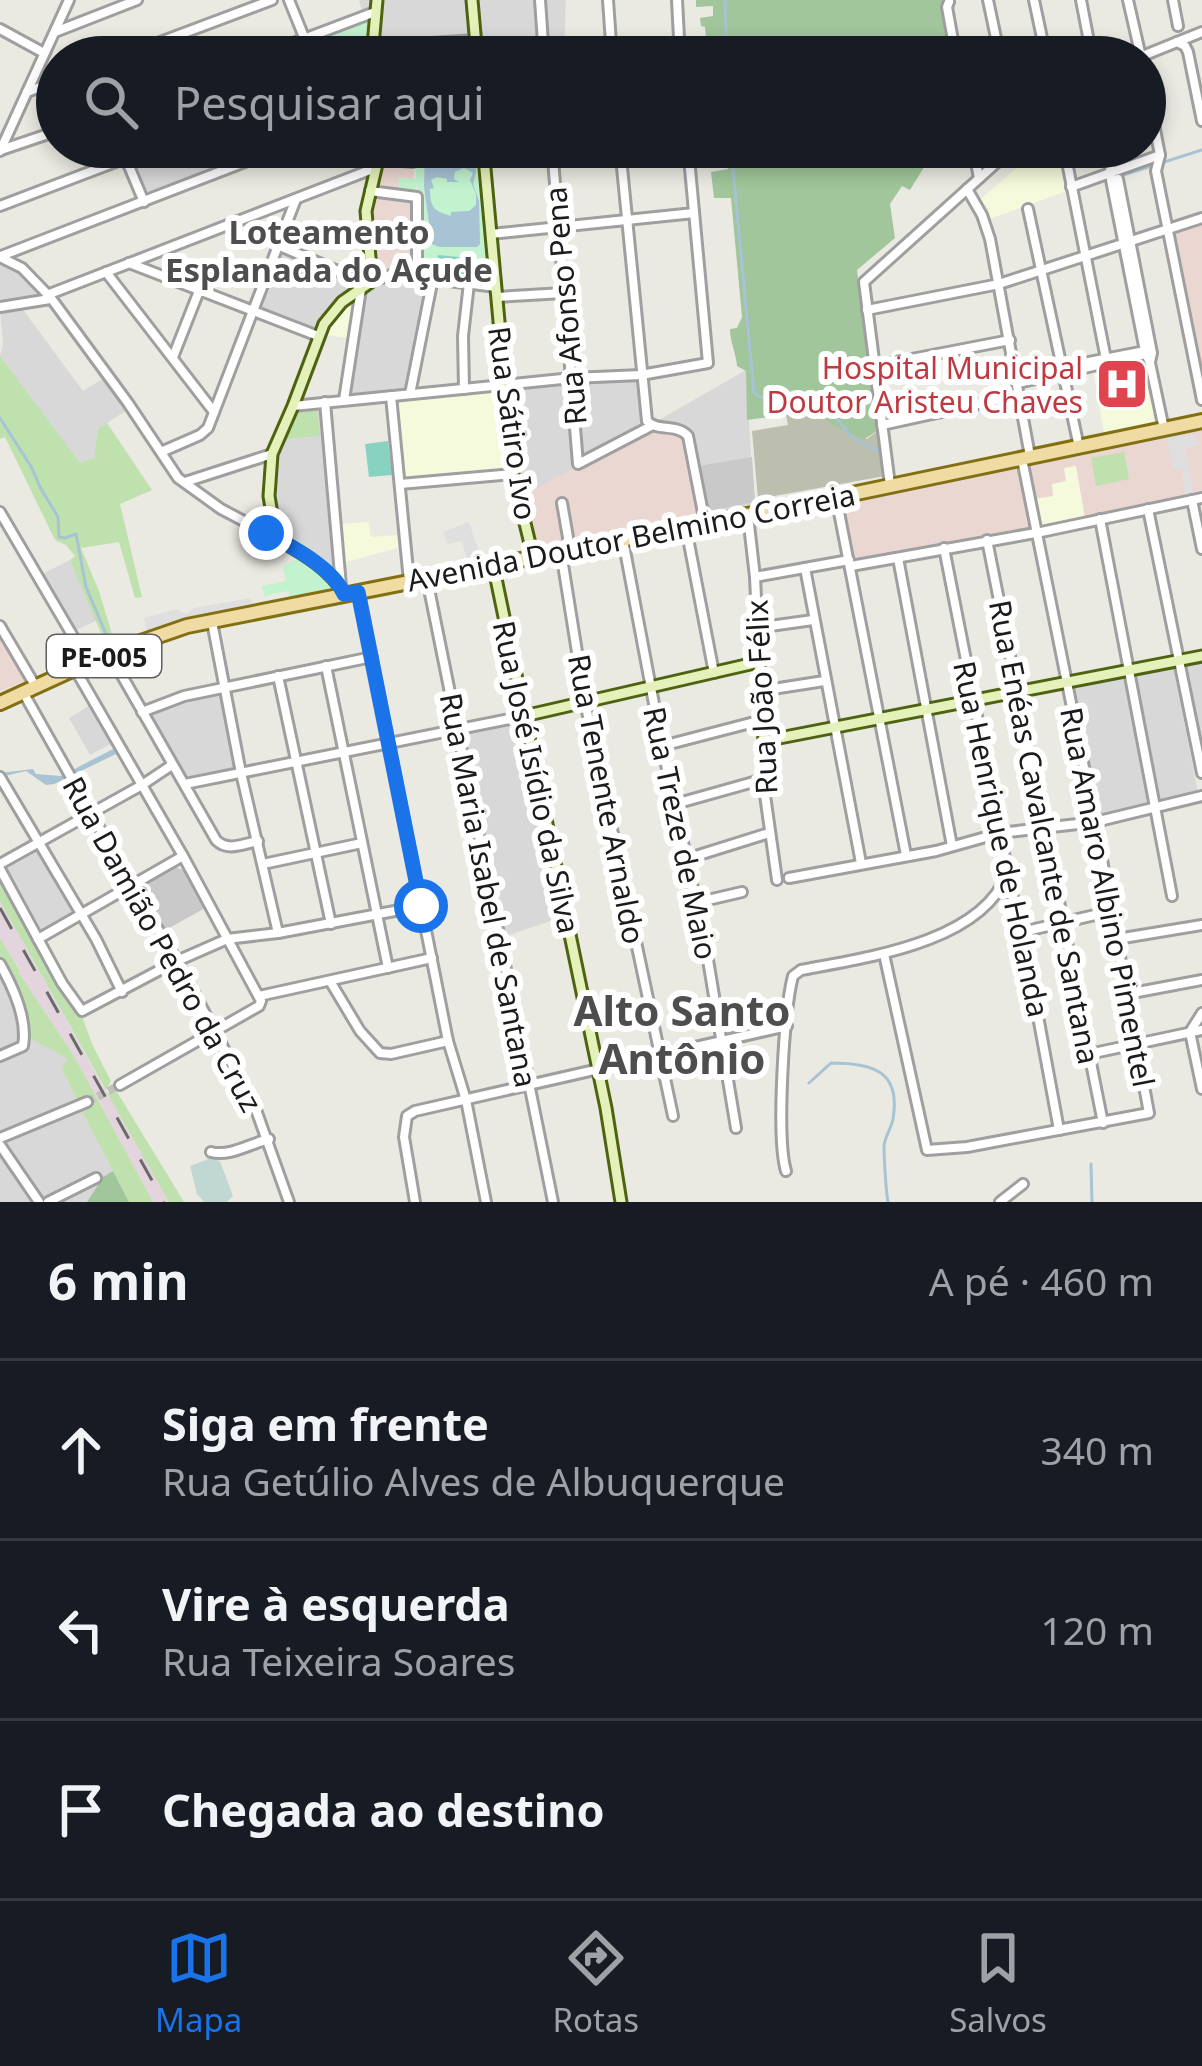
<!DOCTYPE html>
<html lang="pt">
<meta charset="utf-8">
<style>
body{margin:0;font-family:"Noto Sans",sans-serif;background:#242831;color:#f1f3f6}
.stop{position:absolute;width:36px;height:36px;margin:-27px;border:9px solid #1a73e8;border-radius:50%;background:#fff}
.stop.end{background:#1a73e8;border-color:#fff;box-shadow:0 3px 12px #0008}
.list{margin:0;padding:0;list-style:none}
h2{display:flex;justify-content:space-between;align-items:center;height:156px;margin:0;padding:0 48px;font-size:51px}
h2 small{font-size:39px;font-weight:400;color:#9ea1a6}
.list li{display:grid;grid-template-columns:78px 1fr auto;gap:36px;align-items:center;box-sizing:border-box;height:180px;padding:0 48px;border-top:3px solid #363941}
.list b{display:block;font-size:45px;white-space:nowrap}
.list p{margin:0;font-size:39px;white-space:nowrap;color:#9ea1a6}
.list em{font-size:39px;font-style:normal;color:#9ea1a6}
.icon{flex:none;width:66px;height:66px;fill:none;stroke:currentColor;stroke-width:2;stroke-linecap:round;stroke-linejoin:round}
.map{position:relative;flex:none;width:1202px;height:1202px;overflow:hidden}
.search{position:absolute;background:#171b24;box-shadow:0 6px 18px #0003;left:36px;right:36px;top:36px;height:132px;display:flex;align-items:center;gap:30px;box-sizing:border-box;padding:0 42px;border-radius:66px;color:#9ea1a6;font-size:45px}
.sheet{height:696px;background:#171b24}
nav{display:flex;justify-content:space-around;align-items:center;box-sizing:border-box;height:168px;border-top:3px solid #363941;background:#171b24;font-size:33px;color:#9ea1a6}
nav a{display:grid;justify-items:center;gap:6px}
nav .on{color:#1a73e8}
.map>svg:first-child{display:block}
</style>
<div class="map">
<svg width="1202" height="1202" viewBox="0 0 1202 1202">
<rect width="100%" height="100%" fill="#ebeae2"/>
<g fill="#d9d8d8">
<path d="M 359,0 L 566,0 L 564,57 L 374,57 Z"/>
<path d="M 163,147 L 275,147 L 145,199 L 129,160 Z"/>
<path d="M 281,248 L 363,282 L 327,310 L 313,333 L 257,311 Z"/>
<path d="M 0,262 L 21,271 L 39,290 L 39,297 L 0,304 Z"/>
<path d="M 390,278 L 427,281 L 407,392 L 347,397 L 366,293 Z"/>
<path d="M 21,307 L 83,391 L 104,378 L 127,410 L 98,429 L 95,458 L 80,463 L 0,356 L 3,343 L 0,310 Z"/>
<path d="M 746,370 L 754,506 L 706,515 L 690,436 L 652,424 Z"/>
<path d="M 637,380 L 646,430 L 521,497 L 507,389 Z"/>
<path d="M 321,405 L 336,579 L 277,535 L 271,482 L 276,454 L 298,407 Z"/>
<path d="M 70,560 L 98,620 L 74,631 L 40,575 Z"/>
<path d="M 1202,660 L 1202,762 L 1182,664 Z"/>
<path d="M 1173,665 L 1198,793 L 1160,801 L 1135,673 Z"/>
<path d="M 1128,673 L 1153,803 L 1096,818 L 1070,685 Z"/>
<path d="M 221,690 L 238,771 L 186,782 L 145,715 L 170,702 Z"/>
<path d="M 89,706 L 111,744 L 90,755 L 69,718 Z"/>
<path d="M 520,719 L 560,918 L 503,937 L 459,732 Z"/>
<path d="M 39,844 L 78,913 L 39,935 L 0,866 Z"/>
<path d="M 0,958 L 16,986 L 69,1059 L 62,1069 L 78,1102 L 90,1097 L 95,1105 L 82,1110 L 113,1171 L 103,1177 L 87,1202 L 0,1202 Z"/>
</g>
<g fill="#ebd7d2">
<path d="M 382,161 L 414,164 L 414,274 L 375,277 L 368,209 Z"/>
<path d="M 1202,220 L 1202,377 L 1172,229 Z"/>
<path d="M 1202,428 L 1202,495 L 1039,528 L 1026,464 Z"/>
<path d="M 646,430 L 672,432 L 684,440 L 700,516 L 534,549 L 521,497 Z"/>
<path d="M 1020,467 L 1032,531 L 854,564 L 840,503 Z"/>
<path d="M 0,638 L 25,681 L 0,691 Z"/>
</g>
<path fill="#e4d4de" d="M 0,901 L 107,1093 L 169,1202 L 153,1202 L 74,1056 L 19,973 L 20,970 L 0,938 Z"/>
<g fill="#f5fadc">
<path d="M 1040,147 L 1059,147 L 1067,191 L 987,220 L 980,200 Z"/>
<path d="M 348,300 L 354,301 L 350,338 L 321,335 Z"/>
<path d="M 1142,360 L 1145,361 L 1156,421 L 1104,434 L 1093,370 Z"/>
<path d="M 500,390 L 508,469 L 404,479 L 396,400 Z"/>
<path d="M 1076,466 L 1085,518 L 1042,525 L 1039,517 L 1036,517 L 1033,499 L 1053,496 L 1052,484 L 1066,481 L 1064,468 Z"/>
<path d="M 369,522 L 371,537 L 397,535 L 398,548 L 342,563 L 339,524 Z"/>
</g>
<g fill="#c9c9c9">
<path d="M 752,457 L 755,502 L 706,512 L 698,466 Z"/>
<path d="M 176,867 L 185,871 L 205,908 L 164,931 L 137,885 L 166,868 Z"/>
</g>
<path fill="#bcbfae" d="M 804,409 L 867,439 L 880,429 L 885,476 L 758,499 L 752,431 L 788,425 L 786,415 Z"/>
<g fill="#bee1ad">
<path d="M 0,356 L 80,463 L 94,458 L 98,429 L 107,423 L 152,490 L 120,504 L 142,597 L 135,598 L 119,542 L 81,548 L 99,591 L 115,644 L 107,647 L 70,560 L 75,556 L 66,545 L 55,540 L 5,437 L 0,439 Z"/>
<path d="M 317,407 L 320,436 L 285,439 L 300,409 Z"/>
<path d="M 1124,452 L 1129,479 L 1096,486 L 1091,458 Z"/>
<path d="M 0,884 L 56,983 L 80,1011 L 93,1046 L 111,1081 L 106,1090 L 0,901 Z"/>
<path d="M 0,938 L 20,971 L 19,973 L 74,1056 L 153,1202 L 129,1202 L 82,1111 L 94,1104 L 90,1098 L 78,1102 L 62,1069 L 68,1059 L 32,1039 L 25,1025 L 16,986 L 0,957 Z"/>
<path d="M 117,1092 L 184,1202 L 169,1202 L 107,1093 Z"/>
</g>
<g fill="#a1c69b">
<path d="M 696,0 L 947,0 L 942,2 L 953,57 L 721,57 L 720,39 L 706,38 L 705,27 L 701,26 L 700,18 L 713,16 L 713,6 L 696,7 Z"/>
<path d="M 727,147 L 928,147 L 924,156 L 929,159 L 910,190 L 902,186 L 890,204 L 895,238 L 857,270 L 880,429 L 863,440 L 804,409 L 786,415 L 747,420 L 746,371 L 737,366 C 736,353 730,342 730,329 L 737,328 L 742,317 L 731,198 L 714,198 L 711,172 L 728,169 Z"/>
<path d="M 113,1171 L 129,1202 L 87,1202 L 103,1177 Z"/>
</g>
<path fill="#c0d8d1" d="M 211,1158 L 220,1161 L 233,1196 L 227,1202 L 204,1202 L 197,1194 L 190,1166 Z"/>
<g fill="#c2f2ce">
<path d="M 375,12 L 372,57 L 312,57 L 305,38 Z"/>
<path d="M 416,147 L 481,147 L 493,284 L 420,274 L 420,213 L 417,185 L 414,193 L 398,192 L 399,178 L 416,179 Z"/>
<path d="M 300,557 L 311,564 L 330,586 L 328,589 L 290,597 L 288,591 L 264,596 L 262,586 L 286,581 L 283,567 Z"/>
</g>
<g fill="#88d2c2">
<path d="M 438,255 L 469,258 L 467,278 L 436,275 Z"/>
<path d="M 388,441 L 392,475 L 369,477 L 365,444 Z"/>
</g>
<g fill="#dfdfdf">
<path d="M 1183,434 L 1184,437 L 1196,434 L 1199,445 L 1185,448 L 1194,496 L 1186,497 L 1182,469 L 1173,470 L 1167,437 Z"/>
<path d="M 469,522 L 481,558 L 467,560 L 462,541 L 448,544 L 443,532 Z"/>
<path d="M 250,598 L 255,605 L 174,622 L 147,631 L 144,618 L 177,609 L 187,614 L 194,608 Z"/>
</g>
<g fill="#a7c3d4" fill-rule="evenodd">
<path d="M 425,147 L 473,147 L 476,172 L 473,184 L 479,201 L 480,244 L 477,247 L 440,247 L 432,244 L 424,187 ZM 464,168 L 473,173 L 470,180 L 476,194 L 476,205 L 469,211 L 451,212 L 451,216 C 435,211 430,209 430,189 L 434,188 L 431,180 L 437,177 L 447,179 L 447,182 L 459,182 L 454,179 L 455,172 Z"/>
<path d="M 113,749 L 116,754 L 54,784 L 46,785 L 26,771 L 0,777 L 0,773 L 33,769 L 36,774 L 61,776 Z"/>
</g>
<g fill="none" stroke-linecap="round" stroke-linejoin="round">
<g stroke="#a7c3d4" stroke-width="3">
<path d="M 725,0 L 727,57"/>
<path d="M 1195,60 L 1202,100"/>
<path d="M 731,147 L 754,393 L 760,397 L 808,401 L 826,406 L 853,438 L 880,452"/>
<path d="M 733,160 L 747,149"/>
<path d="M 1120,176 L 1202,150"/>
<path d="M 0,418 L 32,468 L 40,487 L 58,517 L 59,537 L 65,538 L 76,534 L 86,587 L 106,634"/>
<path d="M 1034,494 L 1040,527"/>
<path d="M 809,1083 L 831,1063 C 873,1063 901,1071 893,1119 C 891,1129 885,1136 884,1146 C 884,1157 886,1192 888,1202"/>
<path d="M 1091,1164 L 1092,1202"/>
</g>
<path stroke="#c1c1ba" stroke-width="8" stroke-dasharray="8 4" stroke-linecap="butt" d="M 87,1102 L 120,1085"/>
<g stroke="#9f9f9f" stroke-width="14">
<g id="street">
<path d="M 289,0 L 312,57"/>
<path d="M 540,0 L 544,57"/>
<path d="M 608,0 L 612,57"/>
<path d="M 677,0 L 680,57"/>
<path d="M 988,0 L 1000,57"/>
<path d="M 1034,0 L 1046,57"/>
<path d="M 1081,0 L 1092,57"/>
<path d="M 1128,0 L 1141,57"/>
<path d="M 1173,0 L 1178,26"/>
<path d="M 949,2 L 947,7 L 956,57"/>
<path d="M 0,29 L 44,53"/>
<path d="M 55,32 L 137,0"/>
<path d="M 1177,42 L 1185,46 L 1188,52 L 1202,121"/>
<path d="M 372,47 L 476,40"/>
<path d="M 120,57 L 272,0"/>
<path d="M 256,57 L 375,12"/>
<path d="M 1140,57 L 1202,32"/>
<path d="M 1145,78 L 1160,155 L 1156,171 L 1202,400"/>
<path d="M 27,92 L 57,81"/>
<path d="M 121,147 L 144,202"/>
<path d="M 552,147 L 578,464 L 651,426"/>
<path d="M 620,147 L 647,421 C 658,432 676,423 688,436 L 705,523"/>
<path d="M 973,147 L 979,178"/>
<path d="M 1064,147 L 1106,359"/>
<path d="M 1109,147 L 1111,180 L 1145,351 L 1150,363 L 1164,429"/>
<path d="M 1,150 L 57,131"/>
<path d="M 0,151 L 69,0"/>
<path d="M 378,159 L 413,162"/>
<path d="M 1118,179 L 1152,353 L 1150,362"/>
<path d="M 1071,187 L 1160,155"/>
<path d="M 967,189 L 982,215 L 990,239 L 1030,456"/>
<path d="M 370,191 L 417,197 L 417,276"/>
<path d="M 0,206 L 155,147"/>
<path d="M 1028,209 L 1079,447"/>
<path d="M 491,234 L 694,213"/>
<path d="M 280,246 L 368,284"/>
<path d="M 1,256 L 284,147"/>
<path d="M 0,257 L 22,268 L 51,298 L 128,403 L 178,478 L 221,509 L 276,538"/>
<path d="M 129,263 L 318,336"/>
<path d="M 106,272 L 214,412"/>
<path d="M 372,281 L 394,274 L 496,287"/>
<path d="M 47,295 L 375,168"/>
<path d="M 497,297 L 563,293"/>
<path d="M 0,307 L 50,299"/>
<path d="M 867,310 L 999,284 L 1202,218"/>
<path d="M 173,357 L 199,291"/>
<path d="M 875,366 L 1010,340"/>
<path d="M 1017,376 L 1145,351"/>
<path d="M 1018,383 L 1150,353"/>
<path d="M 464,389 L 463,336 L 469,283"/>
<path d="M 410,394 L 433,278"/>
<path d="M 391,396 L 409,581"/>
<path d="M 344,400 L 361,289"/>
<path d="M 325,402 L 341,586"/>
<path d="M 293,406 L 572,378 L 641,375 L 708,363 L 688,147"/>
<path d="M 882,425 L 1019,395"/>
<path d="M 161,452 L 200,435 L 208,428 L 296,199"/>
<path d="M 185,482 L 272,454"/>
<path d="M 400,484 L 513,474"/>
<path d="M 890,485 L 864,282 L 1014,147"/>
<path d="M 836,497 L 906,855"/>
<path d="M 1192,500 L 1202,549"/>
<path d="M 562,503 L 570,549"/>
<path d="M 1148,509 L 1202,773"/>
<path d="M 0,512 L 88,662"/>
<path d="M 748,516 L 755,577 L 759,662"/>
<path d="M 1100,519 L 1172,896"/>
<path d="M 686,528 L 714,673"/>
<path d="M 623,540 L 662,746 L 706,948 L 736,1128"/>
<path d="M 987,540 L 1103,1123"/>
<path d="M 944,548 L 1011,889 L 1025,946 L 1059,1130"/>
<path d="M 561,552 L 585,702 L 673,1116"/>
<path d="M 898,558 L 952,846"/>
<path d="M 851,566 L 1041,532 L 1202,498"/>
<path d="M 805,568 L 861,863"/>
<path d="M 755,577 L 849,560"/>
<path d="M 427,579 L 553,1202"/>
<path d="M 359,593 L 448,1041 L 466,1100 L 486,1202"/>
<path d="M 212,622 L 241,773 L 278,933"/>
<path d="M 0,626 L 36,687"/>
<path d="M 756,628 L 813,620"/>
<path d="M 109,653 L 216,840 C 227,852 243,844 258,841"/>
<path d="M 326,666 L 388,968"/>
<path d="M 75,669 L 183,856 L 261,1001 L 259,1006 L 120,1085"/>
<path d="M 278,676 L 331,924"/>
<path d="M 760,691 L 824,681"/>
<path d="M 23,692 L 131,884 L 177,961 L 255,1107 L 289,1202"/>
<path d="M 142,712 L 184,696 L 372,657"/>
<path d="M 764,741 L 764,788 L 777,880"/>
<path d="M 662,746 L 762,720"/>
<path d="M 0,777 L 96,939 L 122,992"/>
<path d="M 185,784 L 524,716"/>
<path d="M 675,804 L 764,779"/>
<path d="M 686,859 L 769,833"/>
<path d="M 0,864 L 142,785 L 172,765"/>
<path d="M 263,864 L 362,843"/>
<path d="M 0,869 L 62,983 L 82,1011 L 177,961 L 227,939 L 278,933 L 421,906"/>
<path d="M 789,878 L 936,851 L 1000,833 L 1095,822 L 1202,796"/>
<path d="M 695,903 L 742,892"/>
<path d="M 1022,932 L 1112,911"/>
<path d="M 38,939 L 183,856"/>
<path d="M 1117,939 L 1202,925"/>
<path d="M 884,954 L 927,1150 L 967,1147 L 1149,1113 L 1095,822 L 1022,459"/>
<path d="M 0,964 C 13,987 28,1019 23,1046 L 0,1056"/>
<path d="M 330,981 L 360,1031 L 380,1053 L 391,1054 L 448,1041"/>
<path d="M 1127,994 L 1202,980"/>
<path d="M 259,996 L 432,958"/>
<path d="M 1202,1013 L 1190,1032 L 1202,1089"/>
<path d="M 1089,1054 L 1202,1030"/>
<path d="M 0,1138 L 87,1102"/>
<path d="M 0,1145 L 39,1202"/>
<path d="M 211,1152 C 230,1157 249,1144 269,1139"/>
<path d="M 786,1171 C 776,1137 784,1011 793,976 L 801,970 C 864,958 981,943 1007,874"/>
<path d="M 48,1202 L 96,1178"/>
<path d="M 415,1202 L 404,1137 L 407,1116 L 415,1111 L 787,1026"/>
<path d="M 1000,1202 L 1023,1184"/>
</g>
</g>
<g stroke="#4d6311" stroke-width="15">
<g id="secondary">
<path d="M 472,0 L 477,57"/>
<path d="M 372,57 L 377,0"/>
<path d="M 483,147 L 513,474 L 533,556"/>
<path d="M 493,564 L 606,1108 L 621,1202"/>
<path d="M 344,594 C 331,569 300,552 276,538 L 269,496 L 272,454 L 293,406 L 324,324 L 342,302 L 372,281 L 366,211 L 381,147"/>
<path d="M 524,716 L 759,662 L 764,741 L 1202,656"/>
</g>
</g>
<g stroke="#816f11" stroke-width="18">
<path id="primary" d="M 0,703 L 109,653 L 187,626 L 823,500 L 1202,421"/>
</g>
<use href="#street" stroke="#fff" stroke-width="8"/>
<use href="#secondary" stroke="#e5f1ba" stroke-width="9"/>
<use href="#primary" stroke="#f0dba2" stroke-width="12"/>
<path stroke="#696969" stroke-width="3" stroke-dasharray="24 24" stroke-linecap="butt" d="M 0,908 L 164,1202"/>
</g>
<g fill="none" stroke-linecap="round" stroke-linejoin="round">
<path stroke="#1a73e8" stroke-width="15" d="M 266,533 C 292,547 332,567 344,594 L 358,592 L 421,906"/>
</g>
<defs>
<g id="hospital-square" transform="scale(2.7)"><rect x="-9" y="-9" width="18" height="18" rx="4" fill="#e0444e" stroke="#fff"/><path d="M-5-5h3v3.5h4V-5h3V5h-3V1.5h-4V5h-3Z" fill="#fff"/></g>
</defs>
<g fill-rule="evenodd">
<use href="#hospital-square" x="1122" y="384"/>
</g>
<g text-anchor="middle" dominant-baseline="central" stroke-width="12" stroke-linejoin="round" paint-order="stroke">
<rect fill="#fff" stroke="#5f5f5f" stroke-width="3" x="47" y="635" width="114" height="42" rx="9"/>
<g font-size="27" font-weight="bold" fill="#1b1b1b">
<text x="104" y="656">PE-005</text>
</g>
<g font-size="30" fill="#1b1b1b" stroke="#fff">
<text transform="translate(565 306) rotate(-95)">Rua Afonso Pena</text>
<text transform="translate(513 423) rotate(82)">Rua Sátiro Ivo</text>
<text transform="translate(631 537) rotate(-11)">Avenida Doutor Belmino Correia</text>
<text transform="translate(761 697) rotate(-93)">Rua João Félix</text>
<text transform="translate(537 777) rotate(78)">Rua José Isídio da Silva</text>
<text transform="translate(607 799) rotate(79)">Rua Tenente Arnaldo</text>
<text transform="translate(1045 832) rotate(79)">Rua Enéas Cavalcante de Santana</text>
<text transform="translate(681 833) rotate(78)">Rua Treze de Maio</text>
<text transform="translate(1002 839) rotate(78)">Rua Henrique de Holanda</text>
<text transform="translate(489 890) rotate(79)">Rua Maria Isabel de Santana</text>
<text transform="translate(1108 897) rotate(79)">Rua Amaro Albino Pimentel</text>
<text transform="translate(163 944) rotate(61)">Rua Damião Pedro da Cruz</text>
</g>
<g font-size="30" fill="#be3a42" stroke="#fff" text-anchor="end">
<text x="1083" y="367">Hospital Municipal<tspan x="1083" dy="34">Doutor Aristeu Chaves</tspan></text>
</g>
<g font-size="33" font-weight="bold" fill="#4e4e4e" stroke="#fff">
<text x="329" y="231">Loteamento<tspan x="329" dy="38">Esplanada do Açude</tspan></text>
</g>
<g font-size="42" font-weight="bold" fill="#4e4e4e" stroke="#fff">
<text x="682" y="1009">Alto Santo<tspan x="682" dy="48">Antônio</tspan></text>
</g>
</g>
</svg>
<div class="stop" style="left:421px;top:906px"></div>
<div class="stop end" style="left:266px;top:533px"></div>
<div class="search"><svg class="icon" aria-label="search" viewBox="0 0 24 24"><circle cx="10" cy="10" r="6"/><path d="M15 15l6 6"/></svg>Pesquisar aqui</div>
</div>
<section class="sheet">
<h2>6 min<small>A pé · 460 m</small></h2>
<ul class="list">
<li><svg class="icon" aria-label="ahead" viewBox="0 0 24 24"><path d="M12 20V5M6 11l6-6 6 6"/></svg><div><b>Siga em frente</b><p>Rua Getúlio Alves de Albuquerque</p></div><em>340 m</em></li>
<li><svg class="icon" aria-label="left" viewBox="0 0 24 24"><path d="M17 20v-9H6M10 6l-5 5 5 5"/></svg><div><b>Vire à esquerda</b><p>Rua Teixeira Soares</p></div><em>120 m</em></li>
<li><svg class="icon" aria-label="arrive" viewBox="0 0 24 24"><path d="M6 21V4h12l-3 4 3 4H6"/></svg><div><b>Chegada ao destino</b></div></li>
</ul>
</section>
<nav>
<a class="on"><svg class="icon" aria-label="map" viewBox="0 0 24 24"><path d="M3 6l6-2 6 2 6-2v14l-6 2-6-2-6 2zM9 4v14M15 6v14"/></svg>Mapa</a>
<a><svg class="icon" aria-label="directions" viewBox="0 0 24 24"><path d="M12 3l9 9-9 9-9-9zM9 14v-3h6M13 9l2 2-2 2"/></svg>Rotas</a>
<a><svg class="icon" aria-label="saved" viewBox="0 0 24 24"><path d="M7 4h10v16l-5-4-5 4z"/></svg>Salvos</a>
</nav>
